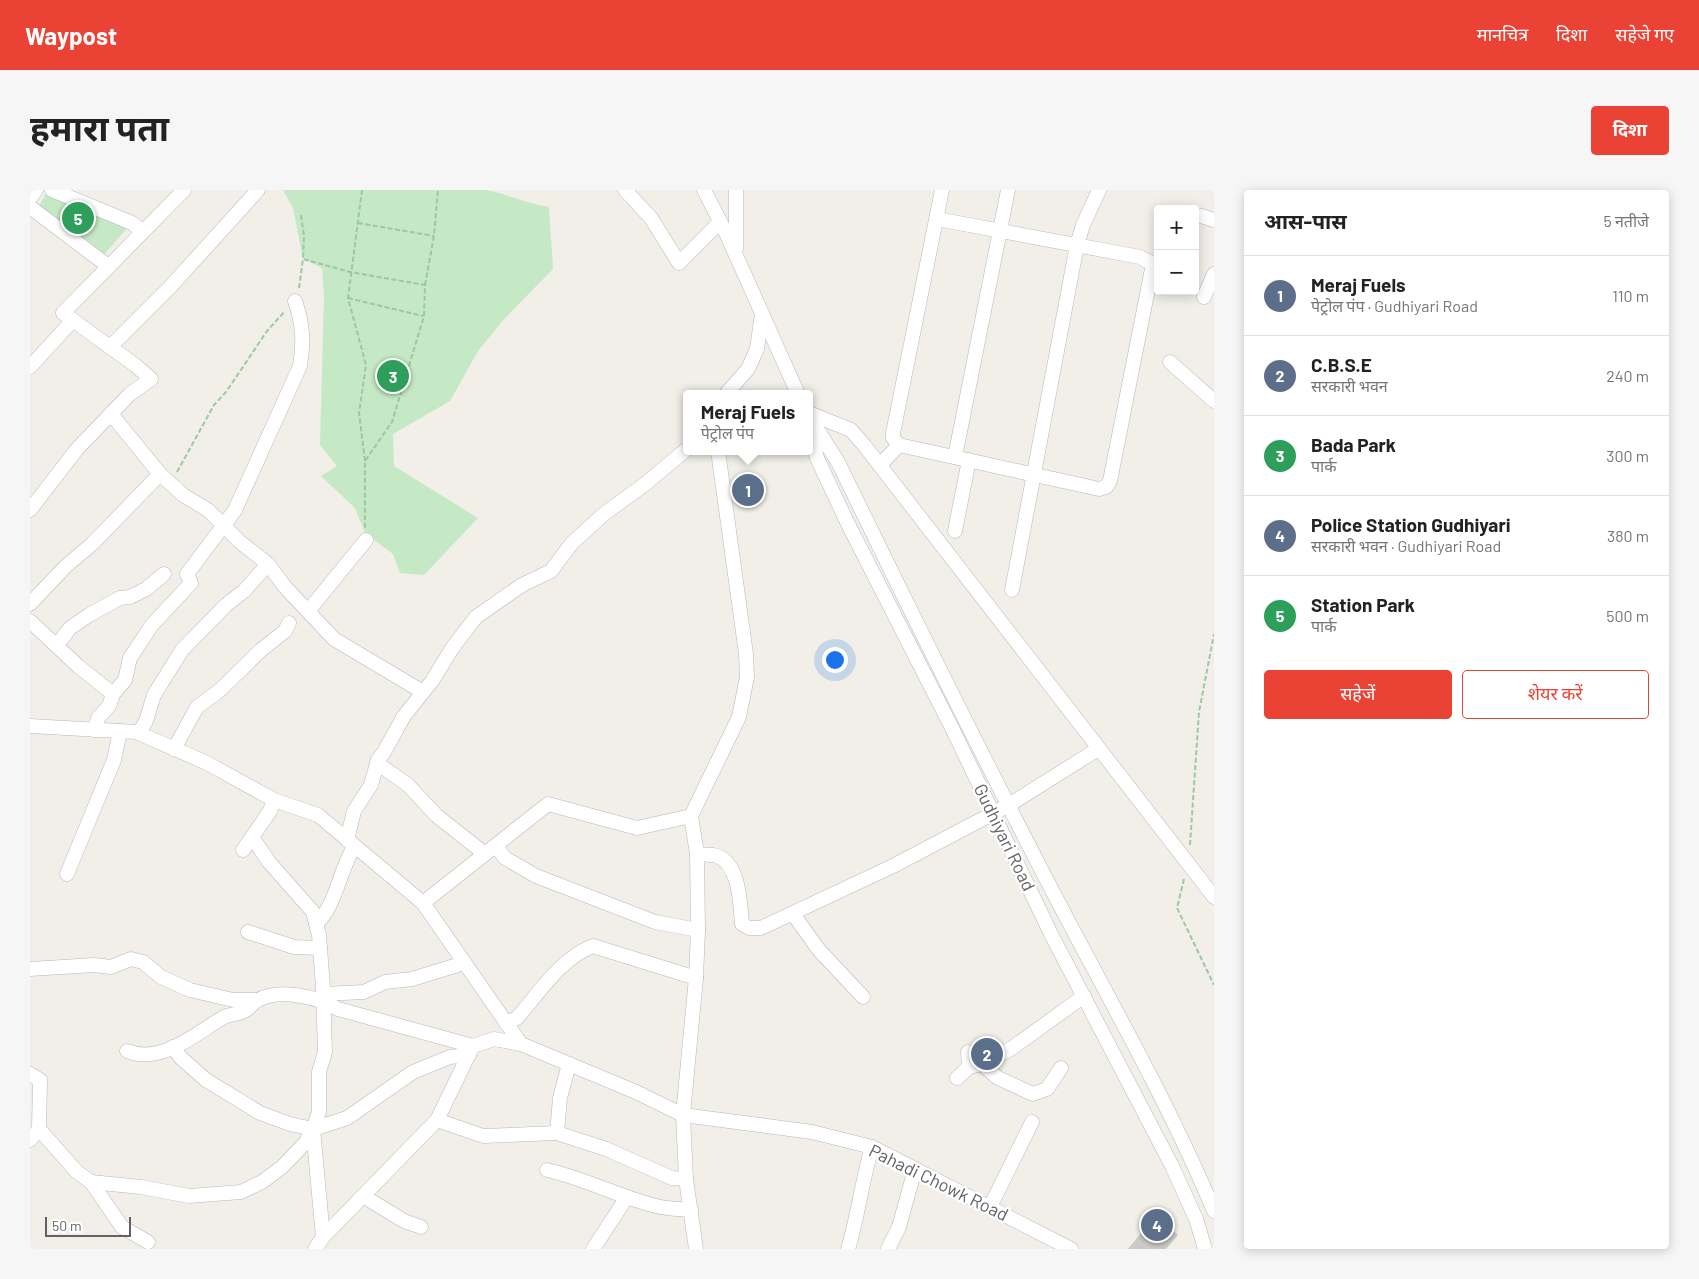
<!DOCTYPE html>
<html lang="hi">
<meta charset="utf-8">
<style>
body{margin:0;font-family:Barlow,"Noto Sans Devanagari",sans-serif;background:#f6f6f6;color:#222}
.controls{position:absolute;right:15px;top:15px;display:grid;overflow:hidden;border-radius:5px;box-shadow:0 2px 12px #0003}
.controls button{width:45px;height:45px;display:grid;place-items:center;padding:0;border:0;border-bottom:1px solid #e0e0e0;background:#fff;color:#222;font:25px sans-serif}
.scale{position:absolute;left:15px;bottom:12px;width:86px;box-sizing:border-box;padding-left:5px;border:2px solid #5f6368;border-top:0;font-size:14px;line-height:18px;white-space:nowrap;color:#5f6368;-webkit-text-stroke:4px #fff;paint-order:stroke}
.you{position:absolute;left:804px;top:469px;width:18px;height:18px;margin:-12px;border:4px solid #fff;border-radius:50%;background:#1a73e8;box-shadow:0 0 0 8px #1a73e833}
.badge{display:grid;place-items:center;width:32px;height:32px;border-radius:50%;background:#ea4335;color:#fff;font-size:16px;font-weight:700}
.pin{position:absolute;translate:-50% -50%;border:2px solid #fff;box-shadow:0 1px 5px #0006}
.popup{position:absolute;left:653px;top:200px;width:130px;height:65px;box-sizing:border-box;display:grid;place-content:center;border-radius:5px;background:#fff;filter:drop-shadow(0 1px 4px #0005);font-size:16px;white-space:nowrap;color:#767676}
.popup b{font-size:19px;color:#222}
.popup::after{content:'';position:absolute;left:50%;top:100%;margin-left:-10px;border:10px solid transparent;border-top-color:#fff}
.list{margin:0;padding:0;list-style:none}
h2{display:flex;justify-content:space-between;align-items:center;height:65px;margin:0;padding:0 20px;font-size:21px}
h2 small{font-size:16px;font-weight:400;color:#767676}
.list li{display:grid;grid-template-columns:32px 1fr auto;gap:15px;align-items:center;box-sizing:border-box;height:80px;padding:0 20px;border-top:1px solid #e0e0e0}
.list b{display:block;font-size:19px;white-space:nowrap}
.list p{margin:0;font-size:16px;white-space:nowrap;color:#767676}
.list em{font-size:16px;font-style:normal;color:#767676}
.actions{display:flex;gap:10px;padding:15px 20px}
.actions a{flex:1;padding:11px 0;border:1px solid #ea4335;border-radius:5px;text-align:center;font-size:18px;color:#ea4335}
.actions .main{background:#ea4335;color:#fff}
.map{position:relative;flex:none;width:1184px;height:1059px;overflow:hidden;border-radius:5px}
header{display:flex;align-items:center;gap:30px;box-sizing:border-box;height:70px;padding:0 25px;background:#ea4335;color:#fff}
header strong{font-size:24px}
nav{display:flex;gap:28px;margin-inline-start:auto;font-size:18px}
.intro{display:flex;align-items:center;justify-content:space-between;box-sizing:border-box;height:120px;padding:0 30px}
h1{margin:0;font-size:35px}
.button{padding:12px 22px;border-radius:5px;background:#ea4335;color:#fff;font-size:18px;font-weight:700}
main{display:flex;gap:30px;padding:0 30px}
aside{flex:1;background:#fff;border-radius:5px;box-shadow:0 2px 12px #0003}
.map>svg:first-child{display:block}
</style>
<header>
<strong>Waypost</strong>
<nav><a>मानचित्र</a><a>दिशा</a><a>सहेजे गए</a></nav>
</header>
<div class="intro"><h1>हमारा पता</h1><a class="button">दिशा</a></div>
<main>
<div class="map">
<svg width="1184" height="1059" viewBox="0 0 1184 1059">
<rect width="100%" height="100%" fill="#f1efe8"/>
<g fill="#c5e8c5">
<path d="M 253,0 L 455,0 C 478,4 497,14 519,17 L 523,79 L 476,127 L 448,161 L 420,211 L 363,244 L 364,276 L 448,328 L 394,385 L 370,383 L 363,364 L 335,343 L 325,318 L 291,286 L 307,276 L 290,255 L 294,107 L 292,78 L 273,69 L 263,18 Z"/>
<path d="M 16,4 L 99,36 L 72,67 L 7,19 Z"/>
</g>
<path fill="#cccac5" d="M 1125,1026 L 1148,1045 L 1136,1059 L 1098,1059 Z"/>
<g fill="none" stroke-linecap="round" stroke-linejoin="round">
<g stroke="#b5b8bc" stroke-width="15">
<g id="minor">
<path d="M 22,0 L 102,33 L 112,41"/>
<path d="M 595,0 L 621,28 L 649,73 L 690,32"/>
<path d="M 674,0 L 696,43 L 768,204"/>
<path d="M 706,0 L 706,59"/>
<path d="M 0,8 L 6,0"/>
<path d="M 0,17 L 78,76"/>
<path d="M 1171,26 L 1184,30"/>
<path d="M 1174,107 L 1184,84"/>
<path d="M 80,157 L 141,96 L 228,0"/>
<path d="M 1140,172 L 1184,211"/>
<path d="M 0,177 L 43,130"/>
<path d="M 696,204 L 718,179 L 727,159 L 732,124"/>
<path d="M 779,223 L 821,240 L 834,255 L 1184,707"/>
<path d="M 81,224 L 130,284 L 153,305 L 178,320 L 210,352 L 238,374 L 255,397 L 304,449 L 393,502"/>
<path d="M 782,231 L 808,272 C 878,416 949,560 1023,702 C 1078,808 1138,911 1184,1021"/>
<path d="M 779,233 L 787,268 L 818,334 L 922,538 L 1021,744 L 1142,976 L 1166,1029 L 1175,1059"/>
<path d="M 869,255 L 863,248 L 863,243 L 912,0"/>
<path d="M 925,267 L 978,0"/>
<path d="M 850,275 L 869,255 L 1069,299 L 1076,297 L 1080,291 L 1122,79 L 1121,73 L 1110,67 L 907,29"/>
<path d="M 0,320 L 47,259 L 100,204 L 121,189 L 105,175 L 33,123 L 154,0"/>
<path d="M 925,341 L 939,270"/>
<path d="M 982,400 L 1047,55 L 1053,35 L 1069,0"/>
<path d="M 0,414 L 36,376 L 62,354 L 130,284"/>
<path d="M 279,420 L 336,350"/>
<path d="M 0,431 L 48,476 L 83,504"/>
<path d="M 27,455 L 40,438 L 59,425 L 90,408 L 100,407 L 116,399 L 134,384"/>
<path d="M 0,536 L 106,542 L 177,573 L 244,610 L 288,625 L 393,713 L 491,854 L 606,902 L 653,925 L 782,942 L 842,957 L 1041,1059"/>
<path d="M 65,540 L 68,528 L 79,516 L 83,504 L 95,490 L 100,468 L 114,447 L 121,436 L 161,393 L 157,384 L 205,320 L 270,176 C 274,152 273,134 265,111"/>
<path d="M 109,543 L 116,531 L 124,505 L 152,460 L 196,415 L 214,401 L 238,374"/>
<path d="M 144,559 L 167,517 L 189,501 L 231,460 L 255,441 L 259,433"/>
<path d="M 347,573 L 378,595 L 407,626 L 455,664"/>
<path d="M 317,650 L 324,621 L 341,595 L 348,570 L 354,562 L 374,526 L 402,491 L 423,457 L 446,427 L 492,395 L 521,381 L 542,353 L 574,324 L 615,294 L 657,259"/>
<path d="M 466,656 L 475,668 L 506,686 L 625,732 L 668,740"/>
<path d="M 213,660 L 240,621 L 244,610"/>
<path d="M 667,664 C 673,665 681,664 687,666 C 710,674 710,714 712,734 L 719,738 L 731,738 L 863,676 L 979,615 L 1068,559"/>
<path d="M 37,684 L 84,570 L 90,541"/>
<path d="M 393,713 L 518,614 L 607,638 L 661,626"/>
<path d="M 763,724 L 789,760 L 833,807"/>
<path d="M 286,734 C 307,714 309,681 324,657"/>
<path d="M 218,742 L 264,757 L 290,758"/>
<path d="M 0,779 L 64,775 L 81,777 L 101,769 L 113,772 L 131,787 L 160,800 L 203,810 L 227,810"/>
<path d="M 293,804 L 334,802 L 355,792 L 382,789 L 434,773"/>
<path d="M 476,833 L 487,828 C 509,803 531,768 563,756 L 666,788"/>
<path d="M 143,857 L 151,868 L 176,890 L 230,923 L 260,934 L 283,939 L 317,928 L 383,882 L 420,867 L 439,865"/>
<path d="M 97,861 C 132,875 166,843 194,827 C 201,824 210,824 216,820 C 220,818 223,812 228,810 C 249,798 288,807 308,819 L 443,856"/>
<path d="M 938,862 L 939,877"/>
<path d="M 539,874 L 530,908 L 527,943 L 576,959 L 642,988 L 656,989"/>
<path d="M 952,874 L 968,888 L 1003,904 L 1017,899 L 1031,878"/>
<path d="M 0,884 L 10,890 L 9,939 L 0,950"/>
<path d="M 927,888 L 939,877 L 952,874 L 982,858 L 1054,806"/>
<path d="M 407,930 L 453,946 L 527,943"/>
<path d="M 9,939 L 47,982 L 61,992 L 92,1037 L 118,1052"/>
<path d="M 283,939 L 293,1047"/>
<path d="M 517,980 C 554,988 589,1007 626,1016 C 637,1019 650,1019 661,1020"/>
<path d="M 61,992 L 111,997 L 159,1006 L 211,1002 L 232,992 L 252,977 L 276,952 L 283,939 L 289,922 L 289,882 L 295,862 L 293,797 L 289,745 L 283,722 L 239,672 L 222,647"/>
<path d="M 333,1006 L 374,1031 L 391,1037"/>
<path d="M 960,1017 L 1002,932"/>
<path d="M 285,1059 L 293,1047 L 407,930 L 443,856 L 464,849 L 491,854"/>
<path d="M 563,1059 L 597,1007"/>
<path d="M 666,1059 L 656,989 L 653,925 L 666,788 L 668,740 L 667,664 L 661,626 L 709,527 L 717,487 L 716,464 L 688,261"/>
<path d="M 818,1059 C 828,1026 832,991 842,957"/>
<path d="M 858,1059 L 869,1037 L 885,979"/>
</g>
</g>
<g stroke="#9cc7a9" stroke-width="2" stroke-dasharray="5 2.5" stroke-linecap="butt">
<path d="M 332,0 L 318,108 L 336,175 L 329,223 L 335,271"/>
<path d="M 271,25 L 274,46 L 273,69 L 320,82 L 395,95 L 394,126 L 362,232 L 335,271 L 335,339"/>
<path d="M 328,33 L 404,46"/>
<path d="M 395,95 L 404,46 L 408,0"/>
<path d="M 269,98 L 273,69"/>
<path d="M 318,108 L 393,126"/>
<path d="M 147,282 L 184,215 L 196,202 L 237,141 L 255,121"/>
<path d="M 1160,655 L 1169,522 L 1184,444"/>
<path d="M 1154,689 L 1147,718 L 1184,795"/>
</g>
<use href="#minor" stroke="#fff" stroke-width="14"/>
</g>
<g text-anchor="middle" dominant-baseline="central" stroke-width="4.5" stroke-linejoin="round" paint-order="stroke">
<g font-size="18" fill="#5f6368" stroke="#fff">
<text transform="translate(975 647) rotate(64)">Gudhiyari Road</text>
<text transform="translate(909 992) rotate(26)">Pahadi Chowk Road</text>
</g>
</g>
</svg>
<div class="controls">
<button>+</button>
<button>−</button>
</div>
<div class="scale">50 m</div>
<div class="you"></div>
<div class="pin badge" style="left:718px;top:300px;background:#5c6f8a">1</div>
<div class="popup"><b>Meraj Fuels</b>पेट्रोल पंप</div>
<div class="pin badge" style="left:957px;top:864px;background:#5c6f8a">2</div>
<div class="pin badge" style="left:363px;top:186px;background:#2e9e5b">3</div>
<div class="pin badge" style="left:1127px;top:1035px;background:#5c6f8a">4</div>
<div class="pin badge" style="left:48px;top:28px;background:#2e9e5b">5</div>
</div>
<aside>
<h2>आस-पास<small>5 नतीजे</small></h2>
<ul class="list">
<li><span class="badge" style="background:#5c6f8a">1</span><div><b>Meraj Fuels</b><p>पेट्रोल पंप · Gudhiyari Road</p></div><em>110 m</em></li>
<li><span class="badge" style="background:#5c6f8a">2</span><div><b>C.B.S.E</b><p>सरकारी भवन</p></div><em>240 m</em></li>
<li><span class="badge" style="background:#2e9e5b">3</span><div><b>Bada Park</b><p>पार्क</p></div><em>300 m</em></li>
<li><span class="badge" style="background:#5c6f8a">4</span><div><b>Police Station Gudhiyari</b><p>सरकारी भवन · Gudhiyari Road</p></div><em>380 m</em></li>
<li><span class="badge" style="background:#2e9e5b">5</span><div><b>Station Park</b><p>पार्क</p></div><em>500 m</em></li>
</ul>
<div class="actions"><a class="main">सहेजें</a><a>शेयर करें</a></div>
</aside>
</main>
